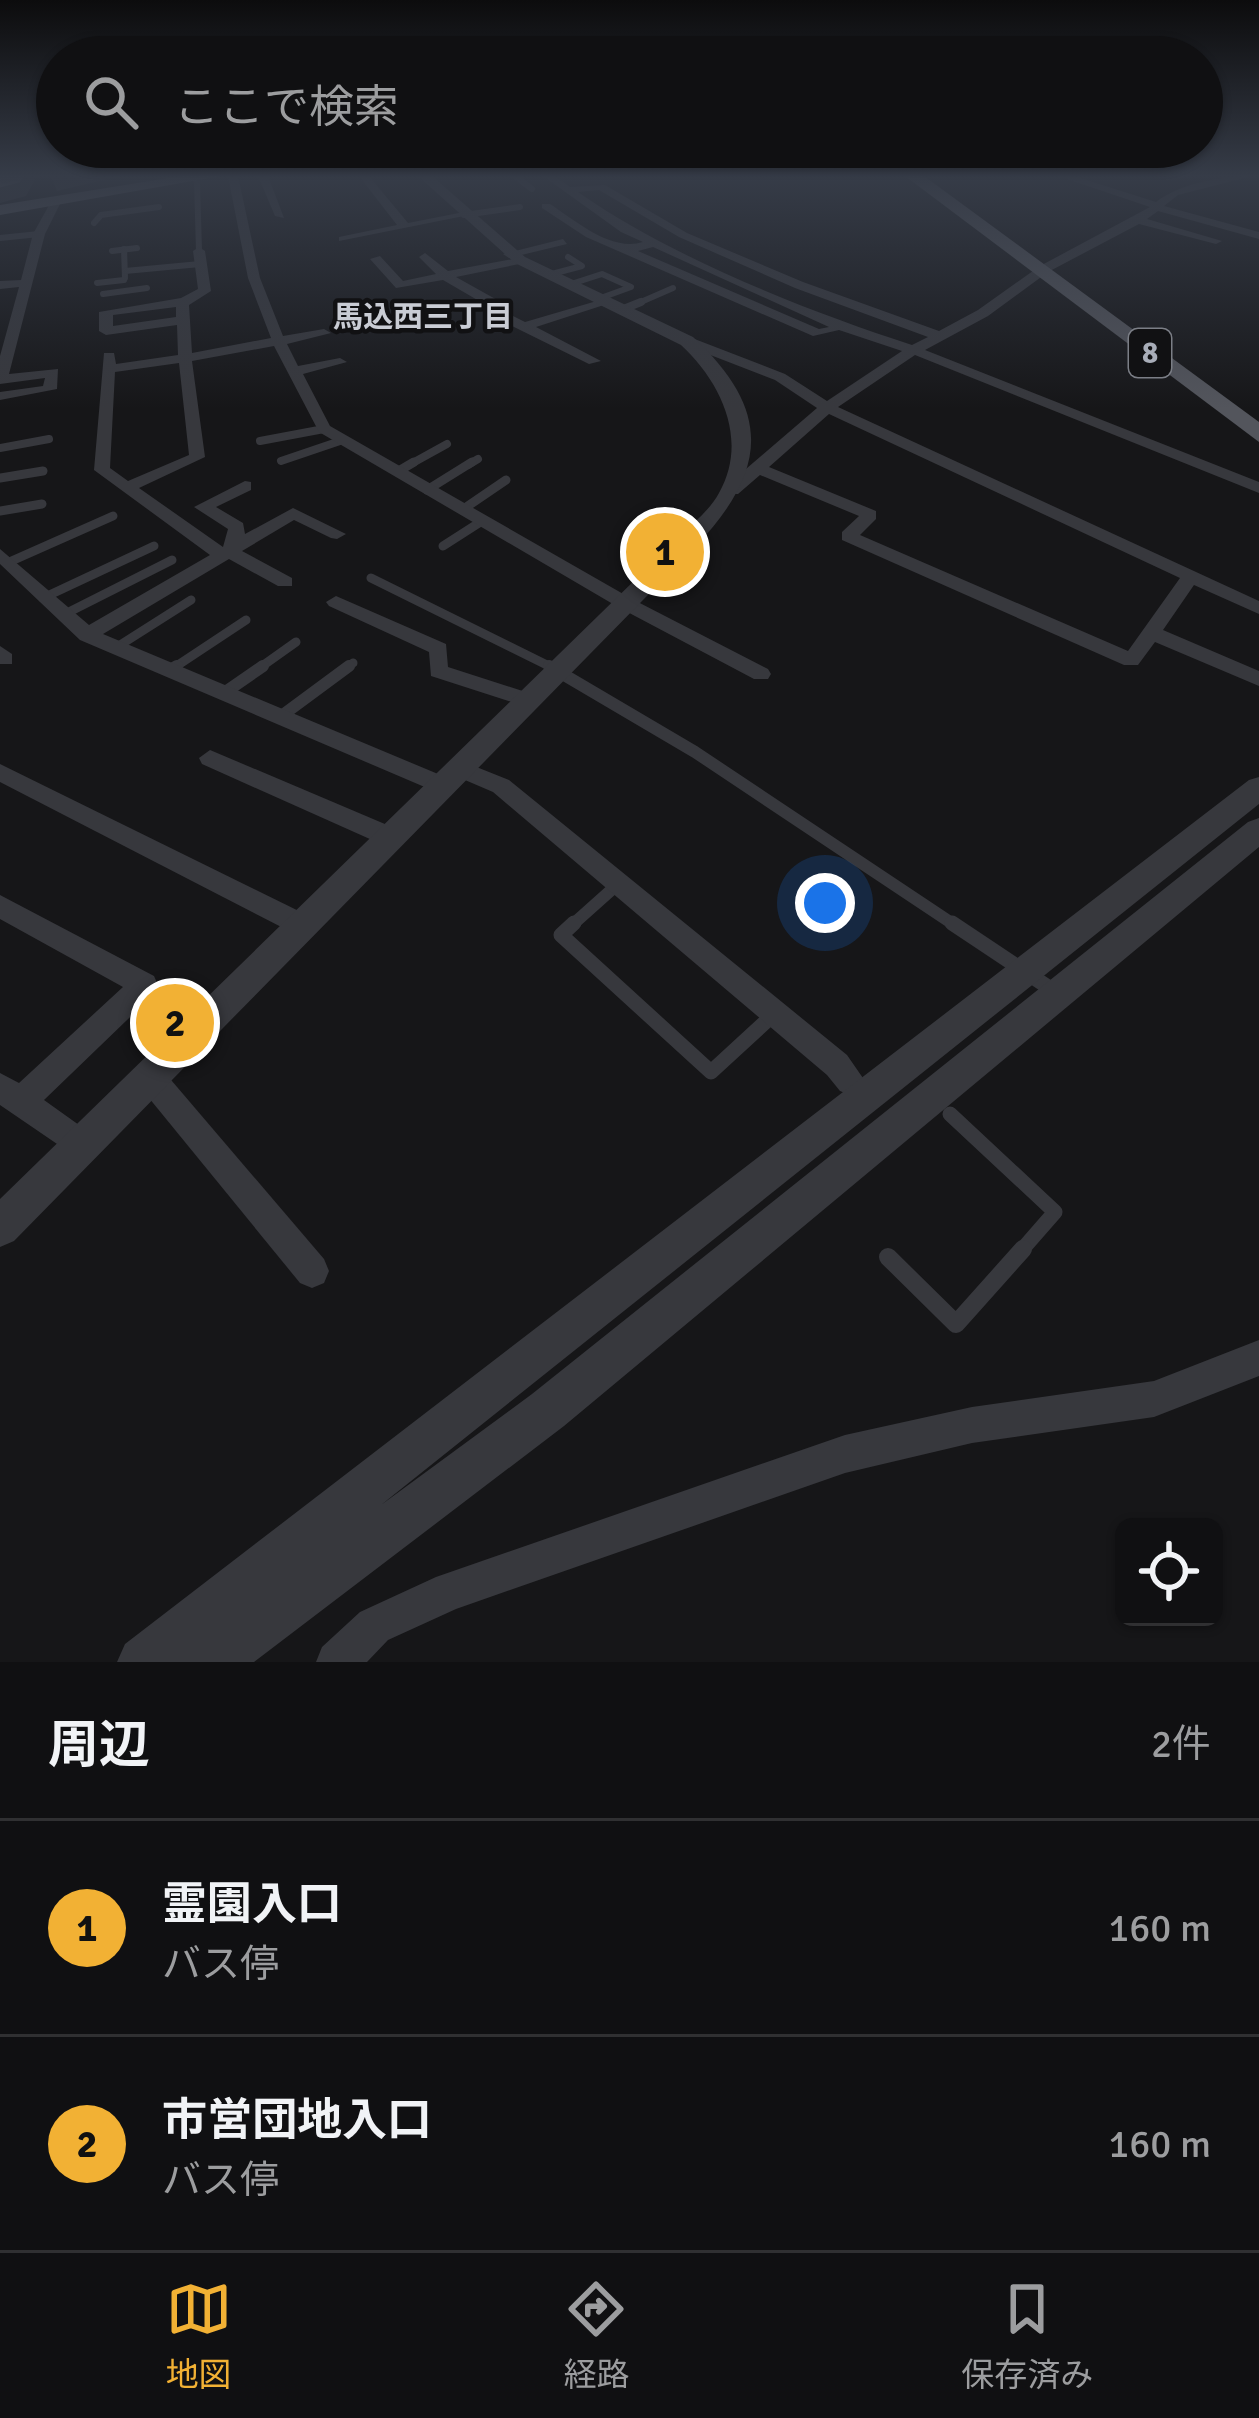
<!DOCTYPE html>
<html lang="ja">
<meta charset="utf-8">
<style>
body{margin:0;font-family:Signika,"Noto Sans JP",sans-serif;background:#1e1e20;color:#f1f3f6}
.controls{position:absolute;right:36px;bottom:36px;display:grid;overflow:hidden;border-radius:18px;box-shadow:0 3px 9px #0004}
.controls button{width:108px;height:108px;display:grid;place-items:center;padding:0;border:0;border-bottom:3px solid #303032;background:#101012;color:#f1f3f6;font:60px sans-serif}
.you{position:absolute;left:825px;top:903px;width:42px;height:42px;margin:-30px;border:9px solid #fff;border-radius:50%;background:#1a73e8;box-shadow:0 0 0 18px #1a73e833}
.badge{display:grid;place-items:center;width:78px;height:78px;border-radius:50%;background:#f2b134;color:#111;font-size:39px;font-weight:700}
.pin{position:absolute;translate:-50% -50%;border:6px solid #fff;box-shadow:0 3px 12px #0006}
.list{margin:0;padding:0;list-style:none}
h2{display:flex;justify-content:space-between;align-items:center;height:156px;margin:0;padding:0 48px;font-size:51px}
h2 small{font-size:39px;font-weight:400;color:#9c9d9f}
.list li{display:grid;grid-template-columns:78px 1fr auto;gap:36px;align-items:center;box-sizing:border-box;height:216px;padding:0 48px;border-top:3px solid #303032}
.list b{display:block;font-size:45px;white-space:nowrap}
.list p{margin:0;font-size:39px;white-space:nowrap;color:#9c9d9f}
.list em{font-size:39px;font-style:normal;color:#9c9d9f}
.icon{flex:none;width:66px;height:66px;fill:none;stroke:currentColor;stroke-width:2;stroke-linecap:round;stroke-linejoin:round}
.map{position:relative;flex:none;width:1259px;height:1662px;overflow:hidden}
.search{position:absolute;background:#101012;box-shadow:0 3px 9px #0004;left:36px;right:36px;top:36px;height:132px;display:flex;align-items:center;gap:30px;box-sizing:border-box;padding:0 42px;border-radius:66px;color:#9c9d9f;font-size:45px}
.sheet{height:588px;background:#101012}
nav{display:flex;justify-content:space-around;align-items:center;box-sizing:border-box;height:168px;border-top:3px solid #303032;background:#101012;font-size:33px;color:#9c9d9f}
nav a{display:grid;justify-items:center;gap:6px}
nav .on{color:#f2b134}
.map>svg:first-child{display:block}
</style>
<div class="map">
<svg width="1259" height="1662" viewBox="0 0 1259 1662">
<rect width="100%" height="100%" fill="#161618"/>
<g fill="none" stroke-linecap="round" stroke-linejoin="round">
<g stroke="#37383d" stroke-width="6">
<path d="M 192,176 L 197,181 L 199,251"/>
<path d="M 515,176 L 532,189"/>
<path d="M 464,215 L 520,207"/>
<path d="M 94,223 L 101,215 L 159,207"/>
<path d="M 0,238 L 39,234"/>
<path d="M 124,249 L 125,278"/>
<path d="M 112,251 L 137,248"/>
<path d="M 125,271 L 200,264"/>
<path d="M 548,275 L 582,266 L 568,257"/>
<path d="M 97,283 L 124,280"/>
<path d="M 568,285 L 602,274 L 631,287 L 598,299"/>
<path d="M 103,294 L 147,288"/>
<path d="M 634,305 L 673,288"/>
</g>
<g stroke="#37383d" stroke-width="8">
<path d="M 621,310 L 641,302"/>
<path d="M 260,441 L 324,429"/>
<path d="M 0,448 L 49,439"/>
<path d="M 281,461 L 340,441"/>
<path d="M 409,465 L 447,444"/>
<path d="M 468,465 L 478,459"/>
</g>
<g stroke="#37383d" stroke-width="9">
<path d="M 397,472 L 414,462"/>
<path d="M 0,478 L 43,471"/>
<path d="M 427,490 L 472,462"/>
<path d="M 462,510 L 506,480"/>
<path d="M 0,511 L 42,504"/>
<path d="M 443,546 L 482,521"/>
<path d="M 7,563 L 113,516"/>
<path d="M 371,578 L 555,669"/>
<path d="M 43,598 L 154,546"/>
<path d="M 63,615 L 172,560"/>
<path d="M 117,647 L 191,600"/>
<path d="M 172,669 L 246,620"/>
<path d="M 258,669 L 296,642"/>
<path d="M 345,669 L 353,663"/>
</g>
<g stroke="#37383d" stroke-width="12">
<path d="M 549,666 L 695,752 L 956,926"/>
<path d="M 170,670 L 177,666"/>
<path d="M 224,693 L 263,666"/>
<path d="M 280,717 L 349,666"/>
<path d="M 571,926 L 618,884"/>
</g>
<g stroke="#37383d" stroke-width="15">
<path d="M 574,923 L 561,935 L 711,1072 L 773,1015"/>
<path d="M 952,923 L 1057,993"/>
<path d="M 950,1114 L 1055,1212 L 1020,1252"/>
</g>
<path stroke="#37383d" stroke-width="18" d="M 888,1257 L 956,1324 L 1023,1249"/>
<g fill="#37383d" fill-rule="evenodd">
<path d="M 228,176 L 238,176 L 260,278 L 283,336 L 324,329 L 331,333 L 287,344 L 298,366 L 340,358 L 347,362 L 303,374 L 330,426 L 632,599 L 768,669 L 771,674 L 768,679 L 754,679 L 618,607 L 319,432 L 274,346 L 192,361 L 205,457 L 139,488 L 223,547 L 228,529 L 194,507 L 245,481 L 251,482 L 251,490 L 216,507 L 243,523 L 245,534 L 293,508 L 346,534 L 337,539 L 331,538 L 294,520 L 242,551 L 292,578 L 292,586 L 278,586 L 229,559 L 103,634 L 450,779 L 454,785 L 450,791 L 434,791 L 80,640 L 0,564 L 0,549 L 89,625 L 210,555 L 94,470 L 104,353 L 114,353 L 116,364 L 178,355 L 177,325 L 106,335 L 99,331 L 99,312 L 181,298 L 198,289 L 193,251 L 199,247 L 205,251 L 211,291 L 189,305 L 192,353 L 271,338 L 248,278 ZM 176,307 L 176,317 L 113,326 L 113,315 ZM 179,363 L 189,455 L 128,481 L 110,468 L 115,372 Z"/>
<path d="M 258,176 L 268,176 L 284,218 L 275,216 Z"/>
<path d="M 359,176 L 369,176 L 408,223 L 464,212 L 469,215 L 339,241 L 339,237 L 397,225 Z"/>
<path d="M 543,176 L 555,176 L 570,187 L 605,185 L 687,233 L 803,282 L 939,331 L 978,310 L 1040,266 L 1150,207 L 1058,176 L 1074,176 L 1156,202 C 1181,183 1221,176 1252,176 L 1178,195 L 1164,206 L 1259,232 L 1259,239 L 1158,211 L 1147,219 L 1222,241 L 1216,244 L 1139,224 L 1048,272 L 988,316 L 925,350 L 1259,482 L 1259,493 L 915,355 L 838,407 L 1259,601 L 1259,614 L 1194,585 L 1163,630 L 1259,671 L 1259,686 L 1155,642 L 1138,665 L 1124,665 L 842,540 L 842,532 L 859,516 L 760,475 L 738,494 L 726,494 L 726,486 L 817,408 L 775,380 L 682,344 L 682,338 L 692,338 L 785,374 L 827,401 L 902,351 L 839,330 L 813,336 L 586,237 L 542,208 L 542,204 L 550,204 C 576,221 611,252 643,242 L 621,232 ZM 599,190 L 679,237 L 795,288 L 928,337 L 912,345 C 804,310 671,257 578,192 ZM 653,247 L 829,327 L 819,329 L 638,251 ZM 829,414 L 1180,578 L 1128,651 L 860,535 L 876,519 L 876,511 L 769,467 Z"/>
<path d="M 53,198 L 62,200 L 45,234 L 9,374 L 58,369 L 57,389 L 0,400 L 0,392 L 43,386 L 45,378 L 0,384 L 0,356 L 19,287 L 0,289 L 0,281 L 21,280 L 33,234 Z"/>
<path d="M 563,239 L 567,244 L 509,258 L 503,254 Z"/>
<path d="M 425,253 L 448,271 L 524,257 L 524,263 L 456,277 L 499,301 L 497,308 L 525,322 L 607,298 L 607,304 L 536,327 L 601,361 L 589,364 L 484,312 L 486,305 L 443,280 L 396,288 L 370,259 L 380,256 L 403,281 L 436,274 L 419,257 Z"/>
<path d="M 336,596 L 446,644 L 448,667 L 535,695 L 538,700 L 527,707 L 431,676 L 429,652 L 329,606 L 326,602 Z"/>
<path d="M 0,646 L 12,654 L 12,664 L 0,664 Z"/>
<path d="M 210,750 L 399,830 L 402,837 L 399,844 L 381,844 L 202,764 L 199,758 Z"/>
<path d="M 459,760 L 509,780 L 847,1055 L 865,1081 L 860,1091 L 850,1095 L 840,1091 L 827,1075 L 493,792 L 451,774 L 448,768 L 451,762 Z"/>
<path d="M 0,764 L 311,917 L 315,925 L 311,933 L 302,936 L 293,933 L 0,782 Z"/>
<path d="M 0,895 L 154,976 L 158,985 L 154,994 L 44,1100 L 93,1135 L 97,1146 L 93,1157 L 82,1161 L 0,1105 L 0,1073 L 19,1083 L 123,987 L 0,919 Z"/>
<path d="M 150,1063 L 160,1067 L 324,1259 L 329,1271 L 324,1283 L 312,1288 L 300,1283 L 140,1087 L 135,1077 L 140,1067 Z"/>
<path d="M 1259,1340 L 1259,1376 L 1154,1417 L 972,1443 L 845,1473 L 456,1609 L 388,1640 L 367,1662 L 316,1662 L 322,1647 L 360,1612 L 436,1577 L 845,1435 L 972,1407 L 1154,1381 Z"/>
</g>
<g fill="#37383d" fill-rule="evenodd">
<path d="M 418,176 L 432,176 L 525,257 L 693,337 C 773,411 767,471 696,546 L 14,1241 L 0,1247 L 0,1199 L 680,536 C 693,523 710,510 719,493 C 749,440 721,382 681,345 L 515,263 Z"/>
<path d="M 1259,777 L 1259,804 L 381,1505 L 532,1394 L 1248,822 L 1259,818 L 1259,847 L 564,1426 L 254,1662 L 117,1662 L 125,1644 L 1249,780 Z"/>
</g>
<g fill="#53555c" fill-rule="evenodd">
<path d="M 181,176 L 221,176 L 0,215 L 0,205 Z"/>
<path d="M 905,176 L 924,176 L 1259,422 L 1259,442 Z"/>
</g>
</g>
<g fill="#2f3033">
<path d="M 22,176 L 37,176 L 26,196 L 0,203 L 0,186 Z"/>
<path d="M 51,176 L 120,176 L 57,191 Z"/>
</g>
<path fill="#525359" stroke="#5f6168" stroke-width="3" d="M 0,176 L 22,176 L 19,181 L 0,186 Z"/>
<linearGradient id="sky" x2="0" y2="1"><stop stop-color="#0c0c0d"/><stop offset="0.43" stop-color="#363c48"/><stop offset="1" stop-color="#363c48" stop-opacity="0"/></linearGradient>
<rect width="1259" height="409" fill="url(#sky)"/>
<g text-anchor="middle" dominant-baseline="central" stroke-width="9" stroke-linejoin="round" paint-order="stroke">
<g font-size="30" font-weight="bold" fill="#c9ccd4" stroke="#111113">
<text x="423" y="317">馬込西三丁目</text>
</g>
<rect fill="#111113" stroke="#7b7e86" stroke-width="3" x="1129" y="329" width="42" height="48" rx="9"/>
<g font-size="30" font-weight="bold" fill="#a8adb8">
<text x="1150" y="353">8</text>
</g>
</g>
</svg>
<div class="controls">
<button><svg class="icon" aria-label="locate" viewBox="0 0 24 24"><circle cx="12" cy="12" r="6"/><path d="M12 2v4M12 18v4M2 12h4M18 12h4"/></svg></button>
</div>
<div class="you"></div>
<div class="pin badge" style="left:665px;top:552px">1</div>
<div class="pin badge" style="left:175px;top:1023px">2</div>
<div class="search"><svg class="icon" aria-label="search" viewBox="0 0 24 24"><circle cx="10" cy="10" r="6"/><path d="M15 15l6 6"/></svg>ここで検索</div>
</div>
<section class="sheet">
<h2>周辺<small>2件</small></h2>
<ul class="list">
<li><span class="badge">1</span><div><b>霊園入口</b><p>バス停</p></div><em>160 m</em></li>
<li><span class="badge">2</span><div><b>市営団地入口</b><p>バス停</p></div><em>160 m</em></li>
</ul>
</section>
<nav>
<a class="on"><svg class="icon" aria-label="map" viewBox="0 0 24 24"><path d="M3 6l6-2 6 2 6-2v14l-6 2-6-2-6 2zM9 4v14M15 6v14"/></svg>地図</a>
<a><svg class="icon" aria-label="directions" viewBox="0 0 24 24"><path d="M12 3l9 9-9 9-9-9zM9 14v-3h6M13 9l2 2-2 2"/></svg>経路</a>
<a><svg class="icon" aria-label="saved" viewBox="0 0 24 24"><path d="M7 4h10v16l-5-4-5 4z"/></svg>保存済み</a>
</nav>
